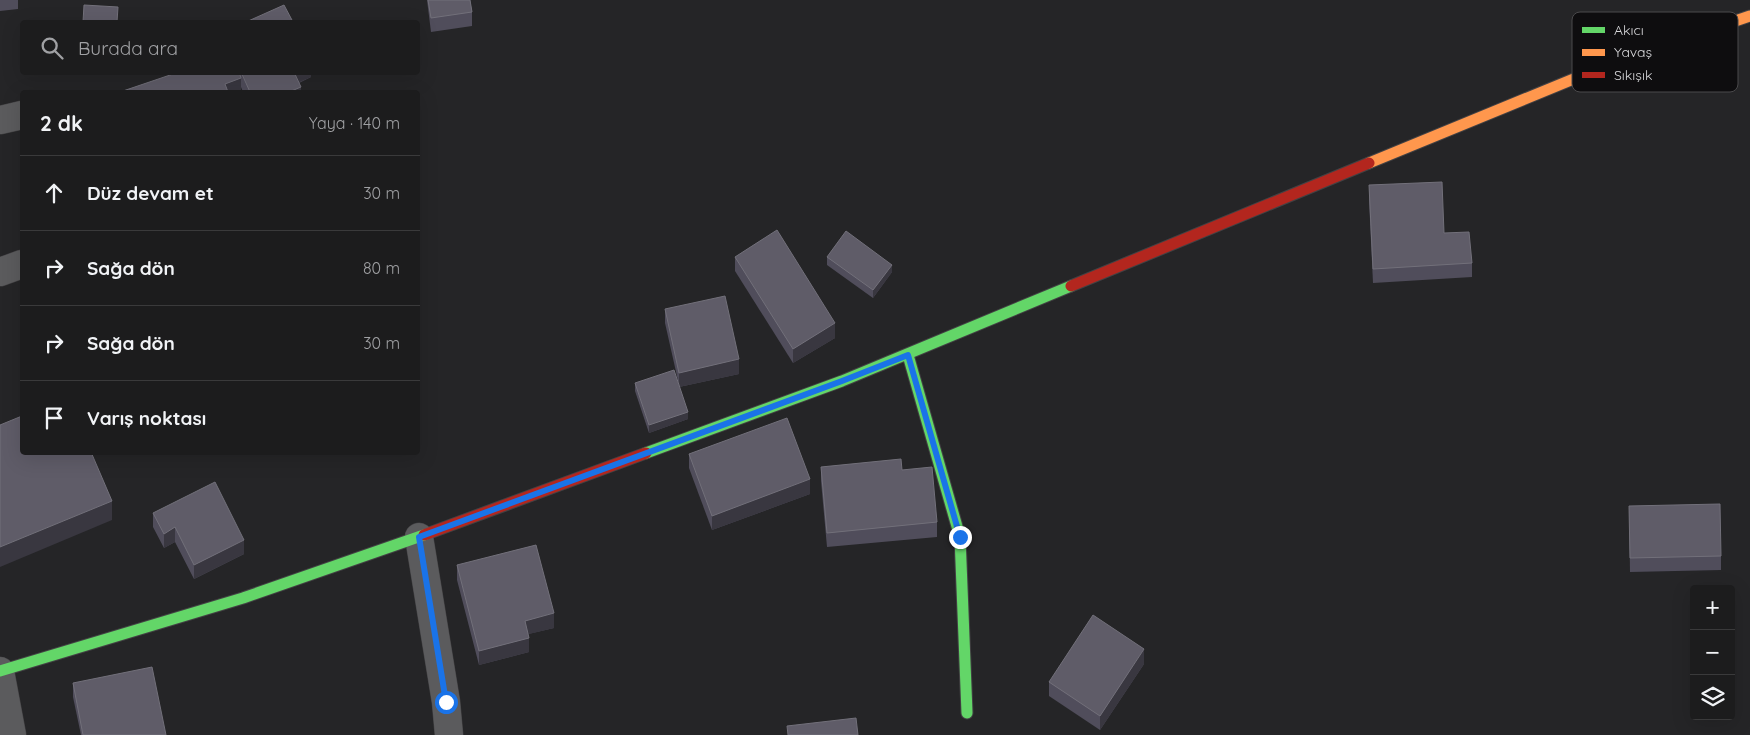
<!DOCTYPE html>
<html lang="tr">
<meta charset="utf-8">
<style>
body{margin:0;font-family:Quicksand,sans-serif;background:#252526;color:#f1f3f6}
.controls{position:absolute;right:15px;bottom:15px;display:grid;overflow:hidden;border-radius:5px;box-shadow:0 5px 20px #0002}
.controls button{width:45px;height:45px;display:grid;place-items:center;padding:0;border:0;border-bottom:1px solid #3a3a3b;background:#1c1c1d;color:#f1f3f6;font:25px sans-serif}
.stop{position:absolute;width:15px;height:15px;margin:-11px;border:4px solid #1a73e8;border-radius:50%;background:#fff}
.stop.end{background:#1a73e8;border-color:#fff;box-shadow:0 1px 5px #0008}
.list{margin:0;padding:0;list-style:none}
h2{display:flex;justify-content:space-between;align-items:center;height:65px;margin:0;padding:0 20px;font-size:21px}
h2 small{font-size:16px;font-weight:400;color:#a0a1a4}
.list li{display:grid;grid-template-columns:32px 1fr auto;gap:15px;align-items:center;box-sizing:border-box;height:75px;padding:0 20px;border-top:1px solid #3a3a3b}
.list b{display:block;font-size:19px;white-space:nowrap}
.list em{font-size:16px;font-style:normal;color:#a0a1a4}
.icon{flex:none;width:28px;height:28px;fill:none;stroke:currentColor;stroke-width:2;stroke-linecap:round;stroke-linejoin:round}
.map{position:relative;flex:none;width:1750px;height:735px;overflow:hidden}
.search{position:absolute;background:#1c1c1d;box-shadow:0 5px 20px #0002;left:20px;top:20px;width:400px;height:55px;display:flex;align-items:center;gap:12px;box-sizing:border-box;padding:0 18px;border-radius:5px;color:#a0a1a4;font-size:19px}
.panel{position:absolute;background:#1c1c1d;box-shadow:0 5px 20px #0002;left:20px;top:90px;width:400px;height:365px;border-radius:5px}
.map>svg:first-child{display:block}
</style>
<div class="map">
<svg width="1750" height="735" viewBox="0 0 1750 735">
<rect width="100%" height="100%" fill="#252527"/>
<g fill="none" stroke-linecap="round" stroke-linejoin="round">
<g stroke="#434244" stroke-width="29">
<g id="street">
<path d="M 0,120 L 22,115"/>
<path d="M 0,272 L 22,264"/>
<path d="M 419,537 L 446,702 L 449,735"/>
<path d="M 0,671 L 12,735"/>
</g>
</g>
<g stroke="#434244" stroke-width="13">
<g id="fast">
<path d="M 908,355 L 960,537 L 967,713"/>
<path d="M 646,453 L 842,381 L 1071,286"/>
<path d="M 0,671 L 243,598 L 424,535"/>
</g>
</g>
<g stroke="#434244" stroke-width="13">
<path id="slow" d="M 1369,163 L 1610,64 L 1750,16"/>
</g>
<g stroke="#434244" stroke-width="13">
<g id="jam">
<path d="M 1071,286 L 1369,163"/>
<path d="M 424,535 L 646,453"/>
</g>
</g>
<use href="#street" stroke="#5b5b5d" stroke-width="28"/>
<use href="#fast" stroke="#63d668" stroke-width="11"/>
<use href="#slow" stroke="#ff974d" stroke-width="11"/>
<use href="#jam" stroke="#b3261e" stroke-width="11"/>
</g>
<g fill="#504d5b">
<path d="M 0,0 L 18,0 L 18,9 L 0,11 Z"/>
<path d="M 427,0 L 470,0 L 472,12 L 472,26 L 431,32 Z"/>
<path d="M 179,72 L 311,72 L 311,77 L 299,83 L 301,92 L 243,92 L 241,87 L 241,92 Z"/>
<path d="M 1369,185 L 1444,233 L 1472,263 L 1472,277 L 1373,283 L 1369,200 Z"/>
<path d="M 735,257 L 835,338 L 793,363 L 735,271 Z"/>
<path d="M 827,257 L 892,272 L 873,298 L 827,265 Z"/>
<path d="M 665,309 L 739,374 L 679,387 L 688,419 L 649,433 L 635,391 L 635,383 L 679,385 L 665,323 Z"/>
<path d="M 689,454 L 810,494 L 712,530 L 689,468 Z"/>
<path d="M 821,467 L 902,470 L 937,522 L 937,537 L 827,547 L 821,481 Z"/>
<path d="M 1629,506 L 1721,556 L 1721,570 L 1630,572 Z"/>
<path d="M 153,513 L 244,554 L 194,579 L 175,542 L 164,548 L 153,527 Z"/>
<path d="M 457,565 L 554,628 L 528,634 L 529,652 L 479,665 L 457,580 Z"/>
<path d="M 1144,664 L 1100,730 L 1049,696 L 1049,682 Z"/>
<path d="M 73,683 L 166,735 L 81,735 L 73,697 Z"/>
</g>
<g fill="#393740">
<path d="M 293,72 L 311,72 L 311,77 L 293,85 Z"/>
<path d="M 241,78 L 241,92 L 225,92 L 225,84 Z"/>
<path d="M 301,87 L 301,92 L 289,92 Z"/>
<path d="M 892,265 L 892,272 L 873,298 L 873,290 Z"/>
<path d="M 835,323 L 835,338 L 793,363 L 793,349 Z"/>
<path d="M 739,359 L 739,374 L 679,387 L 679,373 Z"/>
<path d="M 688,412 L 688,419 L 649,433 L 649,425 Z"/>
<path d="M 810,479 L 810,494 L 712,530 L 712,516 Z"/>
<path d="M 112,501 L 112,520 L 0,567 L 0,547 Z"/>
<path d="M 175,527 L 175,542 L 164,548 L 164,534 Z"/>
<path d="M 244,540 L 244,554 L 194,579 L 194,565 Z"/>
<path d="M 554,613 L 554,628 L 525,635 L 525,621 Z"/>
<path d="M 529,638 L 529,652 L 479,665 L 479,651 Z"/>
<path d="M 1144,649 L 1144,664 L 1100,730 L 1100,716 Z"/>
</g>
<g fill="#5f5c68" stroke="#72707a">
<path d="M 428,0 L 470,0 L 472,12 L 431,18 Z"/>
<path d="M 84,5 L 118,7 L 117,22 L 83,22 Z"/>
<path d="M 284,5 L 293,22 L 246,22 Z"/>
<path d="M 179,72 L 239,72 L 241,78 L 225,84 L 228,92 L 120,92 Z"/>
<path d="M 241,72 L 294,72 L 301,87 L 289,92 L 250,92 Z"/>
<path d="M 1442,182 L 1444,233 L 1469,232 L 1472,263 L 1373,269 L 1369,185 Z"/>
<path d="M 777,230 L 835,323 L 793,349 L 735,257 Z"/>
<path d="M 846,231 L 892,265 L 873,290 L 827,257 Z"/>
<path d="M 725,296 L 739,359 L 679,373 L 665,309 Z"/>
<path d="M 674,370 L 688,412 L 649,425 L 635,383 Z"/>
<path d="M 22,416 L 22,452 L 91,452 L 112,501 L 0,547 L 0,425 Z"/>
<path d="M 787,418 L 810,479 L 712,516 L 689,454 Z"/>
<path d="M 901,459 L 902,470 L 932,467 L 937,522 L 827,533 L 821,467 Z"/>
<path d="M 215,482 L 244,540 L 194,565 L 175,527 L 164,534 L 153,513 Z"/>
<path d="M 1720,504 L 1721,556 L 1630,558 L 1629,506 Z"/>
<path d="M 536,545 L 554,613 L 525,621 L 529,638 L 479,651 L 457,565 Z"/>
<path d="M 1093,615 L 1144,649 L 1100,716 L 1049,682 Z"/>
<path d="M 152,667 L 166,735 L 83,735 L 73,683 Z"/>
<path d="M 856,718 L 858,735 L 788,735 L 787,726 Z"/>
</g>
<g fill="none" stroke-linecap="round" stroke-linejoin="round">
<path stroke="#1a73e8" stroke-width="6" d="M 446,702 L 419,537 L 842,381 L 908,355 L 960,537"/>
</g>
<rect x="1572" y="12" width="166" height="80" rx="8" fill="#0e0d0f" stroke="#4b4a4c" stroke-width="1"/>
<rect x="1582" y="27" width="23" height="6" fill="#63d668"/>
<rect x="1582" y="49" width="23" height="7" fill="#ff974d"/>
<rect x="1582" y="72" width="23" height="6" fill="#b3261e"/>
<g font-size="14" fill="#d8d8db">
<text x="1614" y="35">Akıcı</text>
<text x="1614" y="57">Yavaş</text>
<text x="1614" y="80">Sıkışık</text>
</g>
</svg>
<div class="controls">
<button>+</button>
<button>−</button>
<button><svg class="icon" aria-label="layers" viewBox="0 0 24 24"><path d="M12 4l9 5-9 5-9-5zM3 14l9 5 9-5"/></svg></button>
</div>
<div class="stop" style="left:446px;top:702px"></div>
<div class="stop end" style="left:960px;top:537px"></div>
<div class="search"><svg class="icon" aria-label="search" viewBox="0 0 24 24"><circle cx="10" cy="10" r="6"/><path d="M15 15l6 6"/></svg>Burada ara</div>
<section class="panel">
<h2>2 dk<small>Yaya · 140 m</small></h2>
<ul class="list">
<li><svg class="icon" aria-label="ahead" viewBox="0 0 24 24"><path d="M12 20V5M6 11l6-6 6 6"/></svg><div><b>Düz devam et</b></div><em>30 m</em></li>
<li><svg class="icon" aria-label="right" viewBox="0 0 24 24"><path d="M7 20v-9h11M14 6l5 5-5 5"/></svg><div><b>Sağa dön</b></div><em>80 m</em></li>
<li><svg class="icon" aria-label="right" viewBox="0 0 24 24"><path d="M7 20v-9h11M14 6l5 5-5 5"/></svg><div><b>Sağa dön</b></div><em>30 m</em></li>
<li><svg class="icon" aria-label="arrive" viewBox="0 0 24 24"><path d="M6 21V4h12l-3 4 3 4H6"/></svg><div><b>Varış noktası</b></div></li>
</ul>
</section>
</div>
